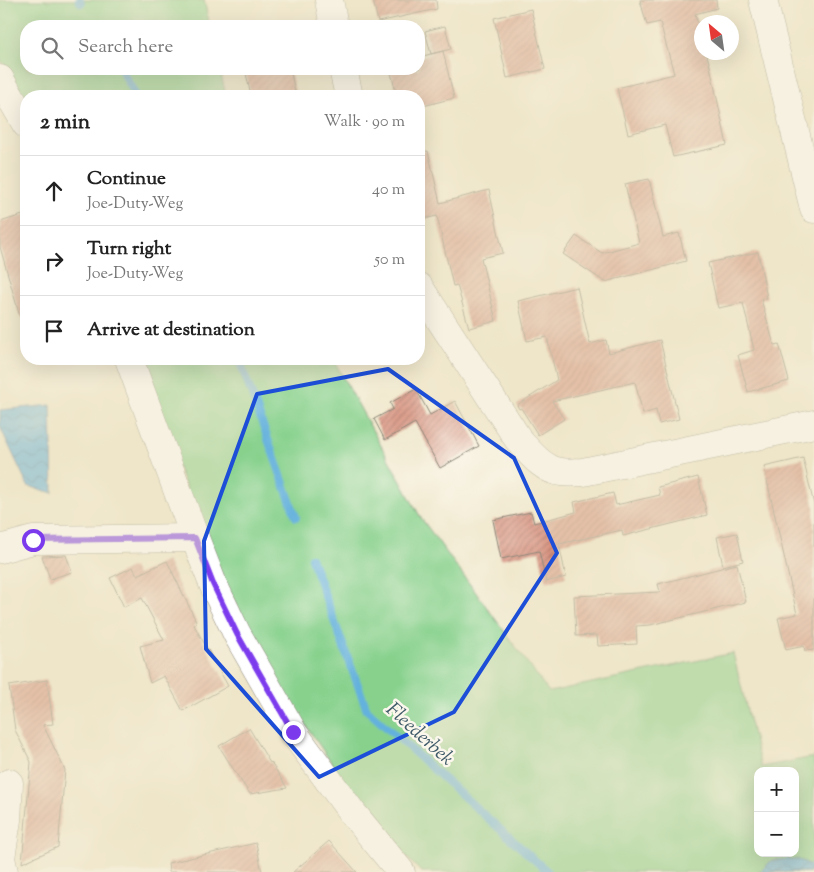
<!DOCTYPE html>
<meta charset="utf-8">
<style>
body{margin:0;font-family:"Sorts Mill Goudy",serif;background:#f6f6f6;color:#222}
.controls{position:absolute;right:15px;bottom:15px;display:grid;overflow:hidden;border-radius:10px;box-shadow:0 5px 20px #0002}
.controls button{width:45px;height:45px;display:grid;place-items:center;padding:0;border:0;border-bottom:1px solid #e0e0e0;background:#fff;color:#222;font:25px sans-serif}
.compass{position:absolute;left:694px;top:15px;width:45px;height:45px;border-radius:50%;background:#fff;box-shadow:0 5px 20px #0002;rotate:331deg}
.stop{position:absolute;width:15px;height:15px;margin:-11px;border:4px solid #7c3aed;border-radius:50%;background:#fff}
.stop.end{background:#7c3aed;border-color:#fff;box-shadow:0 1px 5px #0008}
.list{margin:0;padding:0;list-style:none}
h2{display:flex;justify-content:space-between;align-items:center;height:65px;margin:0;padding:0 20px;font-size:21px}
h2 small{font-size:16px;font-weight:400;color:#767676}
.list li{display:grid;grid-template-columns:32px 1fr auto;gap:15px;align-items:center;box-sizing:border-box;height:70px;padding:0 20px;border-top:1px solid #e0e0e0}
.list b{display:block;font-size:19px;white-space:nowrap}
.list p{margin:0;font-size:16px;white-space:nowrap;color:#767676}
.list em{font-size:16px;font-style:normal;color:#767676}
.icon{flex:none;width:28px;height:28px;fill:none;stroke:currentColor;stroke-width:2;stroke-linecap:round;stroke-linejoin:round}
.map{position:relative;flex:none;width:814px;height:872px;overflow:hidden}
.search{position:absolute;background:#fff;box-shadow:0 5px 20px #0002;left:20px;top:20px;width:405px;height:55px;display:flex;align-items:center;gap:12px;box-sizing:border-box;padding:0 18px;border-radius:20px;color:#767676;font-size:19px}
.panel{position:absolute;background:#fff;box-shadow:0 5px 20px #0002;left:20px;top:90px;width:405px;height:275px;border-radius:20px}
.map>svg:first-child{display:block}
</style>
<div class="map">
<svg width="814" height="872" viewBox="0 0 814 872">
<defs>
<pattern id="water-waves" width="16" height="10" patternUnits="userSpaceOnUse" patternTransform="scale(1.25)"><rect width="16" height="10" fill="#64b1dd"/><path d="M0 5q4-4 8 0t8 0" fill="none" stroke="#5390b3"/></pattern>
<pattern id="building-hatch" width="6" height="6" patternUnits="userSpaceOnUse" patternTransform="scale(1.25)"><rect width="6" height="6" fill="#d89380"/><path d="M-1 1l2-2M0 6l6-6M5 7l2-2" fill="none" stroke="#af7869"/></pattern>
</defs>
<rect width="100%" height="100%" fill="#fbf7ec"/>
<filter id="ink" filterUnits="userSpaceOnUse"><feTurbulence type="fractalNoise" baseFrequency=".02" numOctaves="2"/><feDisplacementMap in="SourceGraphic" scale="10" xChannelSelector="R" yChannelSelector="G"/><feConvolveMatrix kernelMatrix="1 2 1 2 8 2 1 2 1" color-interpolation-filters="sRGB"/></filter>
<filter id="wash" filterUnits="userSpaceOnUse"><feTurbulence type="fractalNoise" baseFrequency=".0096" numOctaves="4" result="noise"/><feDisplacementMap in="SourceGraphic" scale="20" xChannelSelector="R" yChannelSelector="G"/><feGaussianBlur stdDeviation="1.12" result="paint"/><feColorMatrix in="noise" values="0 0 0 0 0 0 0 0 0 0 0 0 0 0 0 0 0 1.4 0 .05"/><feComposite in="paint" operator="in"/></filter>
<g filter="url(#wash)">
<rect width="100%" height="100%" fill="#efe6c9"/>
<g fill="#87d18d" stroke="#597e5c" fill-rule="evenodd">
<path d="M 0,0 L 204,0 L 210,26 L 26,26 L 26,69 L 220,69 L 226,96 L 26,96 L 26,100 L 0,59 Z"/>
<path d="M 135,359 L 333,359 L 421,518 L 549,692 L 733,653 L 761,767 L 814,757 L 814,872 L 421,872 L 373,823 L 284,694 L 250,634 L 216,563 ZM 758,771 L 795,771 L 795,853 L 758,853 Z"/>
</g>
<g fill="url(#water-waves)" stroke="#486e84">
<path d="M 51,405 L 53,493 L 28,486 L 0,427 L 0,410 Z"/>
<path d="M 797,859 L 814,866 L 814,872 L 760,872 L 772,860 Z"/>
</g>
<g fill="none" stroke-linecap="round" stroke-linejoin="round">
<g stroke="#64b1dd" stroke-width="8">
<path d="M 79,0 L 81,3"/>
<path d="M 121,69 L 136,96"/>
<path d="M 239,359 L 296,517"/>
<path d="M 311,558 L 367,710 L 548,872"/>
</g>
</g>
<g id="blocks">
<g fill="url(#building-hatch)">
<path d="M 373,0 L 436,0 L 437,9 L 378,22 Z"/>
<path d="M 640,0 L 716,0 L 717,8 L 695,14 L 702,37 L 702,52 L 706,52 L 710,66 L 727,145 L 673,157 L 665,125 L 628,134 L 617,88 L 674,74 L 660,22 L 647,25 Z"/>
<path d="M 531,9 L 545,69 L 507,78 L 494,18 Z"/>
<path d="M 445,26 L 451,49 L 431,54 L 425,31 Z"/>
<path d="M 443,51 L 454,98 L 419,107 L 419,96 L 397,96 L 390,69 L 419,69 L 419,57 Z"/>
<path d="M 245,69 L 290,69 L 296,96 L 251,96 Z"/>
<path d="M 428,151 L 440,203 L 489,190 L 503,253 L 481,258 L 496,321 L 469,328 L 457,285 L 453,286 L 437,216 L 419,220 L 419,152 Z"/>
<path d="M 649,179 L 663,237 L 679,233 L 686,261 L 605,282 L 563,254 L 576,236 L 602,253 L 639,243 L 625,184 Z"/>
<path d="M 26,214 L 26,316 L 20,317 L 0,247 L 0,222 Z"/>
<path d="M 758,252 L 767,298 L 761,299 L 774,345 L 779,344 L 789,381 L 748,392 L 738,355 L 754,350 L 743,303 L 718,308 L 708,263 Z"/>
<path d="M 577,287 L 590,344 L 606,340 L 609,353 L 660,340 L 679,419 L 659,424 L 656,410 L 643,414 L 635,382 L 552,401 L 564,419 L 538,435 L 521,408 L 519,409 L 517,405 L 557,380 L 547,337 L 527,341 L 518,301 Z"/>
<path d="M 416,389 L 430,415 L 455,401 L 479,446 L 440,468 L 415,423 L 385,440 L 374,419 L 393,409 L 390,403 Z"/>
<path d="M 803,458 L 814,505 L 814,650 L 805,651 L 804,646 L 786,650 L 778,618 L 797,614 L 764,467 Z"/>
<path d="M 698,477 L 707,515 L 623,536 L 622,530 L 559,544 L 566,577 L 546,582 L 539,551 L 501,559 L 493,520 L 531,512 L 534,523 L 576,512 L 574,502 L 613,493 L 616,505 L 660,495 L 658,487 Z"/>
<path d="M 737,533 L 743,561 L 723,566 L 717,537 Z"/>
<path d="M 66,555 L 72,572 L 50,579 L 42,556 Z"/>
<path d="M 167,561 L 197,623 L 194,625 L 228,686 L 183,711 L 164,676 L 150,683 L 140,646 L 164,640 L 142,598 L 124,607 L 110,578 L 133,567 L 137,575 Z"/>
<path d="M 737,564 L 746,602 L 650,625 L 636,626 L 637,644 L 598,646 L 597,635 L 576,636 L 574,596 L 660,592 L 658,584 Z"/>
<path d="M 47,680 L 53,724 L 43,725 L 65,770 L 58,847 L 22,863 L 31,762 L 15,730 L 9,686 Z"/>
<path d="M 249,728 L 270,763 L 271,762 L 287,788 L 250,794 L 237,775 L 219,746 Z"/>
<path d="M 329,841 L 357,872 L 293,872 Z"/>
<path d="M 256,843 L 262,872 L 169,872 L 168,863 Z"/>
</g>
</g>
</g>
<g filter="url(#ink)">
<use href="#blocks" fill-opacity="0" stroke="#8d887a" stroke-width="1"/>
<g fill="none" stroke-linecap="round" stroke-linejoin="round">
<g stroke="#8d887a" stroke-width="29">
<g id="minor">
<path d="M 329,0 L 334,26"/>
<path d="M 763,0 L 814,209"/>
<path d="M 343,69 L 349,96"/>
<path d="M 0,79 L 26,124"/>
<path d="M 419,287 L 520,442 C 531,454 545,471 562,472 C 569,473 576,472 583,472 L 814,424"/>
<path d="M 129,359 L 195,538 L 213,584 L 237,634 L 293,732 L 351,811 L 401,872"/>
<path d="M 0,549 L 33,540 L 195,538"/>
<path d="M 4,872 L 1,858 L 7,820 L 9,783"/>
</g>
</g>
<use href="#minor" stroke="#fff" stroke-width="28"/>
</g>
</g>
<g fill="none" stroke-linecap="round" stroke-linejoin="round" filter="url(#ink)">
<path stroke="#7c3aed" stroke-width="6" d="M 33,540 L 195,538 L 213,584 L 237,634 L 293,732"/>
</g>
<path d="M0 0H814V872H0ZM 388,369 L 514,458 L 557,553 L 454,712 L 319,777 L 206,649 L 204,541 L 257,394 Z" fill="#efe6c9" fill-opacity=".55" fill-rule="evenodd"/>
<path fill="none" stroke="#1d4ed8" stroke-width="4" stroke-linejoin="round" d="M 388,369 L 514,458 L 557,553 L 454,712 L 319,777 L 206,649 L 204,541 L 257,394 Z"/>
<g text-anchor="middle" dominant-baseline="central" stroke-width="5" stroke-linejoin="round" paint-order="stroke">
<g font-size="20" font-style="italic" fill="#3f5a69" stroke="#fbf7ec">
<text transform="translate(419 735) rotate(42)">Fleederbek</text>
</g>
</g>
</svg>
<div class="controls">
<button>+</button>
<button>−</button>
</div>
<svg class="compass" viewBox="-18 -18 36 36"><path d="M0-13l5 13h-10z" fill="#e53935"/><path d="M0 13l5-13h-10z" fill="#767676"/></svg>
<div class="stop" style="left:33px;top:540px"></div>
<div class="stop end" style="left:293px;top:732px"></div>
<div class="search"><svg class="icon" aria-label="search" viewBox="0 0 24 24"><circle cx="10" cy="10" r="6"/><path d="M15 15l6 6"/></svg>Search here</div>
<section class="panel">
<h2>2 min<small>Walk · 90 m</small></h2>
<ul class="list">
<li><svg class="icon" aria-label="ahead" viewBox="0 0 24 24"><path d="M12 20V5M6 11l6-6 6 6"/></svg><div><b>Continue</b><p>Joe-Duty-Weg</p></div><em>40 m</em></li>
<li><svg class="icon" aria-label="right" viewBox="0 0 24 24"><path d="M7 20v-9h11M14 6l5 5-5 5"/></svg><div><b>Turn right</b><p>Joe-Duty-Weg</p></div><em>50 m</em></li>
<li><svg class="icon" aria-label="arrive" viewBox="0 0 24 24"><path d="M6 21V4h12l-3 4 3 4H6"/></svg><div><b>Arrive at destination</b></div></li>
</ul>
</section>
</div>
